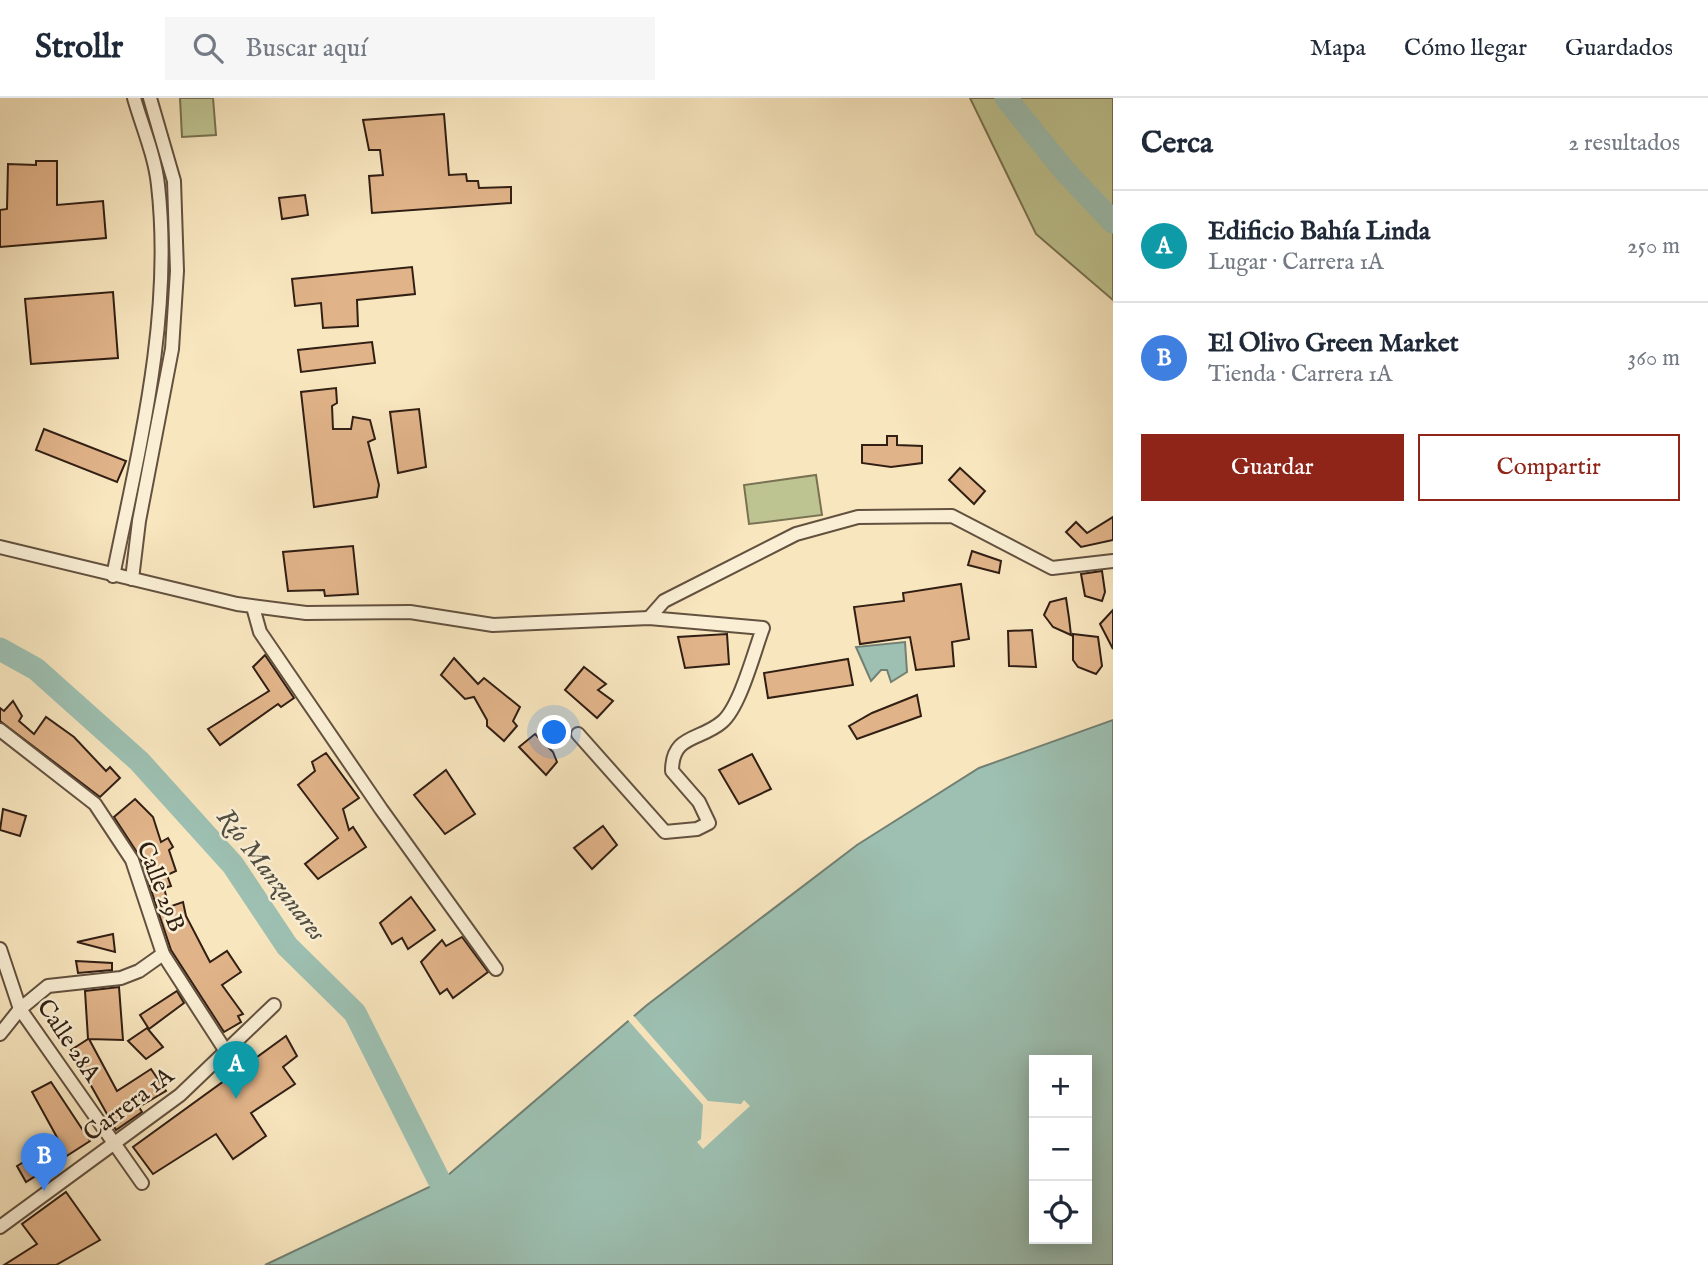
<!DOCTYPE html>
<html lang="es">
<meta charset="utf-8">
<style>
body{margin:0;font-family:"IM FELL English",serif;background:#f6f6f7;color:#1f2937}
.controls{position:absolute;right:21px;bottom:21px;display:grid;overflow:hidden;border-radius:0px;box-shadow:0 4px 18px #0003}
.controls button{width:63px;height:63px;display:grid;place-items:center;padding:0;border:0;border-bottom:2px solid #e0e1e3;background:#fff;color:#1f2937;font:35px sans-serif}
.you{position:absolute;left:555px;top:635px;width:24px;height:24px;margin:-18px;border:5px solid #fff;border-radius:50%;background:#1a73e8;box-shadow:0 0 0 10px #1a73e833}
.badge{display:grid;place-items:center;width:46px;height:46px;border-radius:50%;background:#8f2418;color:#fff;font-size:23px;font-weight:700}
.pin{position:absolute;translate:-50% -58px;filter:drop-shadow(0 2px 4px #0008)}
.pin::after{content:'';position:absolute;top:37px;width:24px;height:21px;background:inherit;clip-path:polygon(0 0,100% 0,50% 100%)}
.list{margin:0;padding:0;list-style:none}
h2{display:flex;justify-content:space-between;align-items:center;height:91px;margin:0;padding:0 28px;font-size:30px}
h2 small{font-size:23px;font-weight:400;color:#747a83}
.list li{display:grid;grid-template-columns:46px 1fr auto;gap:21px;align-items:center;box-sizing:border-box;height:112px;padding:0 28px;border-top:2px solid #e0e1e3}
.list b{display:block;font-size:26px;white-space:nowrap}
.list p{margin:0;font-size:23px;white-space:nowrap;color:#747a83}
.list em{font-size:23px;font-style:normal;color:#747a83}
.actions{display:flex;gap:14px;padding:21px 28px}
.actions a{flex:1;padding:16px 0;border:2px solid #8f2418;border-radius:0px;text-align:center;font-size:24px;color:#8f2418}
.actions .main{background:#8f2418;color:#fff}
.icon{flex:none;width:38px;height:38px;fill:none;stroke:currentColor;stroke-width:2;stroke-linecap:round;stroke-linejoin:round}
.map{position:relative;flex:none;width:1113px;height:1167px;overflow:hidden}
header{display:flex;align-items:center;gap:42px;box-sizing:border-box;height:98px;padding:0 35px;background:#fff;border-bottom:2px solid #e0e1e3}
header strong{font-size:33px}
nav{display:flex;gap:38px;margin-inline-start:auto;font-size:24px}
.search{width:490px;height:63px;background:#f6f6f7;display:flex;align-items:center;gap:18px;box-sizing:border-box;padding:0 24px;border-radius:0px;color:#747a83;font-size:26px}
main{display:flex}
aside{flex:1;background:#fff}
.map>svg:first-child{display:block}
</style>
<header>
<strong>Strollr</strong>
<div class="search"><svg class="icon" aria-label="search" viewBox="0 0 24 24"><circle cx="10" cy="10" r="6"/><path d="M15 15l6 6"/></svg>Buscar aquí</div>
<nav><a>Mapa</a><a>Cómo llegar</a><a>Guardados</a></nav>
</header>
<main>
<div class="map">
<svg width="1113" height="1167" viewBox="0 0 1113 1167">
<rect width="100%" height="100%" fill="#f8e6bf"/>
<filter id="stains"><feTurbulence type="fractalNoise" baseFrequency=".00286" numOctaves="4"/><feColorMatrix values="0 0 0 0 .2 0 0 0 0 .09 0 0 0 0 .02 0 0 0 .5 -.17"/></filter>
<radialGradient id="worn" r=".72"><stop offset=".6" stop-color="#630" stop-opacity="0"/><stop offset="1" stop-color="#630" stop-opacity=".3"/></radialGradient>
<g fill="#bec491" stroke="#787252" stroke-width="2">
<path d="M 180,0 L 213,0 L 216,37 L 182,39 Z"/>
<path d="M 970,0 L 1113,0 L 1113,202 L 1036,136 Z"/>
<path d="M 816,377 L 822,417 L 749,426 L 744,387 Z"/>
</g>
<g fill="#9dc0b2" stroke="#728073" stroke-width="2" fill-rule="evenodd">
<path d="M 905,544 L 907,574 L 891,584 L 887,572 L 881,572 L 871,583 L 856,549 Z"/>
<path d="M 1113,622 L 1113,1167 L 265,1167 L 440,1084 L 647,907 L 857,747 L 979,670 ZM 1034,962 L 1087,962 L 1087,1141 L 1034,1141 Z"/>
</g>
<path fill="#f8e6bf" d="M 632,916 L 708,1003 L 741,1006 L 744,1002 L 750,1008 L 703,1051 L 697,1044 L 701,1041 L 703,1007 L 627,921 Z"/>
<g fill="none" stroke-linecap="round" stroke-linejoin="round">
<g stroke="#9dc0b2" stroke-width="23">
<path d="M 1006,0 L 1063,71 L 1113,124"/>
<path d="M 0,551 L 36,571 L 139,663 L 233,767 L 287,848 L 355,915 L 440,1084"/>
</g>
</g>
<g fill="#e1b389" stroke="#311f14" stroke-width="2">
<path d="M 444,16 L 449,77 L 466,76 L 467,83 L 478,83 L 479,90 L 511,89 L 511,105 L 372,115 L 369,78 L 383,77 L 380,52 L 369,52 L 363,22 Z"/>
<path d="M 36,63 L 57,63 L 57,107 L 103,103 L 106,140 L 0,149 L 0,112 L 7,111 L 8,66 L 36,67 Z"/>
<path d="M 305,97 L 308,117 L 282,121 L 279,100 Z"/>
<path d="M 412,169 L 415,196 L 357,202 L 358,228 L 323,230 L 321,205 L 295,208 L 292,181 Z"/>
<path d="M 113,194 L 118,260 L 31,266 L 25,201 Z"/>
<path d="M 372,244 L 375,265 L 301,274 L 298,252 Z"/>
<path d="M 336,290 L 337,305 L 332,308 L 333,331 L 351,331 L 353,319 L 370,322 L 375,341 L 368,344 L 379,387 L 377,399 L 314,409 L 301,294 Z"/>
<path d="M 419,311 L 426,369 L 398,375 L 390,314 Z"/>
<path d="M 44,331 L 126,363 L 117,384 L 36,352 Z"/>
<path d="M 887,338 L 897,338 L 897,347 L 922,348 L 922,365 L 891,369 L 862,365 L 862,347 L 887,347 Z"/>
<path d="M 960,370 L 985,393 L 974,406 L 949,382 Z"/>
<path d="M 1113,419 L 1113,442 L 1081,449 L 1066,434 L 1076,424 L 1087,435 Z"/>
<path d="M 353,448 L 358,496 L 325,498 L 324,492 L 288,493 L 283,454 Z"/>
<path d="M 972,453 L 1001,463 L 999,475 L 968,467 Z"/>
<path d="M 1102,473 L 1105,494 L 1102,503 L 1085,498 L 1081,476 Z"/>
<path d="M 961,486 L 969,541 L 952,544 L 954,568 L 916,572 L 910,539 L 860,546 L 854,509 L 904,503 L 903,495 Z"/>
<path d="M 1066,500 L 1069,520 L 1071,537 L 1053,529 L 1044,517 L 1050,504 Z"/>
<path d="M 1113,512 L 1113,551 L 1100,526 Z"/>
<path d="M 1032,532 L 1036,569 L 1009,568 L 1008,533 Z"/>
<path d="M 727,536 L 729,566 L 685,570 L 678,539 Z"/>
<path d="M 1073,536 L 1098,539 L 1102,568 L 1096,576 L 1078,569 L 1073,562 Z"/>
<path d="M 265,557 L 294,600 L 281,609 L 278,606 L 220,647 L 208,631 L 269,593 L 253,569 Z"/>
<path d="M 454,560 L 478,586 L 484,580 L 520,609 L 513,623 L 517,628 L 504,643 L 487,628 L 487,622 L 474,599 L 465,601 L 441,577 Z"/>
<path d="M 848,561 L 853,587 L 768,600 L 764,575 Z"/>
<path d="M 584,569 L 606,586 L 598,592 L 613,603 L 597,620 L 565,592 Z"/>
<path d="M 917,597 L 921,618 L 857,641 L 849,628 L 872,615 Z"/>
<path d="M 13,603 L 22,618 L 19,623 L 34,636 L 46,619 L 74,639 L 106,673 L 110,669 L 120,680 L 100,699 L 0,623 L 0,610 L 4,613 Z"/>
<path d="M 535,636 L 553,654 L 557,664 L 546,677 L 519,649 Z"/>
<path d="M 326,655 L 359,700 L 343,711 L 349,732 L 353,729 L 366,749 L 318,781 L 305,766 L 338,740 L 298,687 L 315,673 L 312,664 Z"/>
<path d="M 752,656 L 771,691 L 739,706 L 719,672 Z"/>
<path d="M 446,672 L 475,716 L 445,736 L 414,697 Z"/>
<path d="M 135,701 L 153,719 L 161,744 L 168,740 L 173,749 L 169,752 L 176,773 L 167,777 L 171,788 L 164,790 L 169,809 L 183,804 L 186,818 L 210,864 L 227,853 L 241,874 L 222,887 L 243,916 L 238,918 L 241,924 L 224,934 L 171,852 L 140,759 L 114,719 Z"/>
<path d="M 3,711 L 26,718 L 20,738 L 0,732 Z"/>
<path d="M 603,728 L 617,747 L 592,771 L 574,750 Z"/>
<path d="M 411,799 L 435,832 L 408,851 L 402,840 L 392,846 L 380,825 Z"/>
<path d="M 113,836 L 115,854 L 77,844 Z"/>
<path d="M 462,839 L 488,874 L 453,900 L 447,891 L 440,896 L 421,864 L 442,842 L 446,848 Z"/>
<path d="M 76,863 L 112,865 L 112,872 L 78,875 Z"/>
<path d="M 119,889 L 123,942 L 89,941 L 117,993 L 151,971 L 166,993 L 139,1009 L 142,1014 L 116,1032 L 71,952 L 88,941 L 85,893 Z"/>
<path d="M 177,893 L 184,905 L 149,931 L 140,917 Z"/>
<path d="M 147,930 L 163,949 L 146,961 L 128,943 Z"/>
<path d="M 286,938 L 297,958 L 283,969 L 295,986 L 251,1015 L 266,1038 L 233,1061 L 216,1036 L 153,1076 L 133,1049 Z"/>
<path d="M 51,984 L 90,1043 L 26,1084 L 17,1068 L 59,1043 L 32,994 Z"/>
<path d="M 66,1094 L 100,1142 L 56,1167 L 4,1167 L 37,1146 L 22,1126 Z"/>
</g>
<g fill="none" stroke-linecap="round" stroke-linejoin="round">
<g stroke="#63513f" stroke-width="16">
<g id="minor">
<path d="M 0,449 L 237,506 L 306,515 L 410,514 L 493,527 L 649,520 L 763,530 C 754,554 740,609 722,624 C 700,643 672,636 672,673 L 699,704 L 709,725 L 697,731 L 665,734 L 578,636"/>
<path d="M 113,478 C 139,350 173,218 158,87 C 155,58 142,28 134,0"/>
<path d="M 132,481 L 139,423 L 172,251 L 177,173 L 174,83 L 150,0"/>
<path d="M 253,509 L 260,534 L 381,711 L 496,871"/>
<path d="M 649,520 L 664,503 L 796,436 L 858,419 L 952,418 L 1052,470 L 1113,463"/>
<path d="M 0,632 L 95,706 L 132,762 L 163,856 L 227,955"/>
<path d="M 0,851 L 20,911 L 142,1085"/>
<path d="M 0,936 L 20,911 L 48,888 L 121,880 L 139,873 L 163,856"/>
<path d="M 0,1129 L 180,997 L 274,907"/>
</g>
</g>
<use href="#minor" stroke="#faefd5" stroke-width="12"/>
</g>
<g text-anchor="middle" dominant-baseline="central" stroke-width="5" stroke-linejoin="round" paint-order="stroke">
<g font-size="24" fill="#311f14" stroke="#faefd5">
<text transform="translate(160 789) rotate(69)">Calle 29B</text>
<text transform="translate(68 943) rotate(56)">Calle 28A</text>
<text transform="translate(129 1007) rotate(-37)">Carrera 1A</text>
</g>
<g font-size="26" font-style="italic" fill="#514f43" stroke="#faefd5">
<text transform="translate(271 777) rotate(52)">Río Manzanares</text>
</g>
</g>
<rect width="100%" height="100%" filter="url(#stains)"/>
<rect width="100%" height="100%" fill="url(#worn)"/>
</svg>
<div class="controls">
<button>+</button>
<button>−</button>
<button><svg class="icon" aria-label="locate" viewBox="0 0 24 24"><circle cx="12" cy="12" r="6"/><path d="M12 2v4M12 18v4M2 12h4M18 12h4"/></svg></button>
</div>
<div class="you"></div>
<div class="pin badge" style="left:236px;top:1001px;background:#0f9aa8">A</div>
<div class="pin badge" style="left:44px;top:1093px;background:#3f7fe0">B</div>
</div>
<aside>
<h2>Cerca<small>2 resultados</small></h2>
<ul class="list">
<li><span class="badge" style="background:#0f9aa8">A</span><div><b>Edificio Bahía Linda</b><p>Lugar · Carrera 1A</p></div><em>250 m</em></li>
<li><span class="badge" style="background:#3f7fe0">B</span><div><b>El Olivo Green Market</b><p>Tienda · Carrera 1A</p></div><em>360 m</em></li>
</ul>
<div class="actions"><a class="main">Guardar</a><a>Compartir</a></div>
</aside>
</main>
